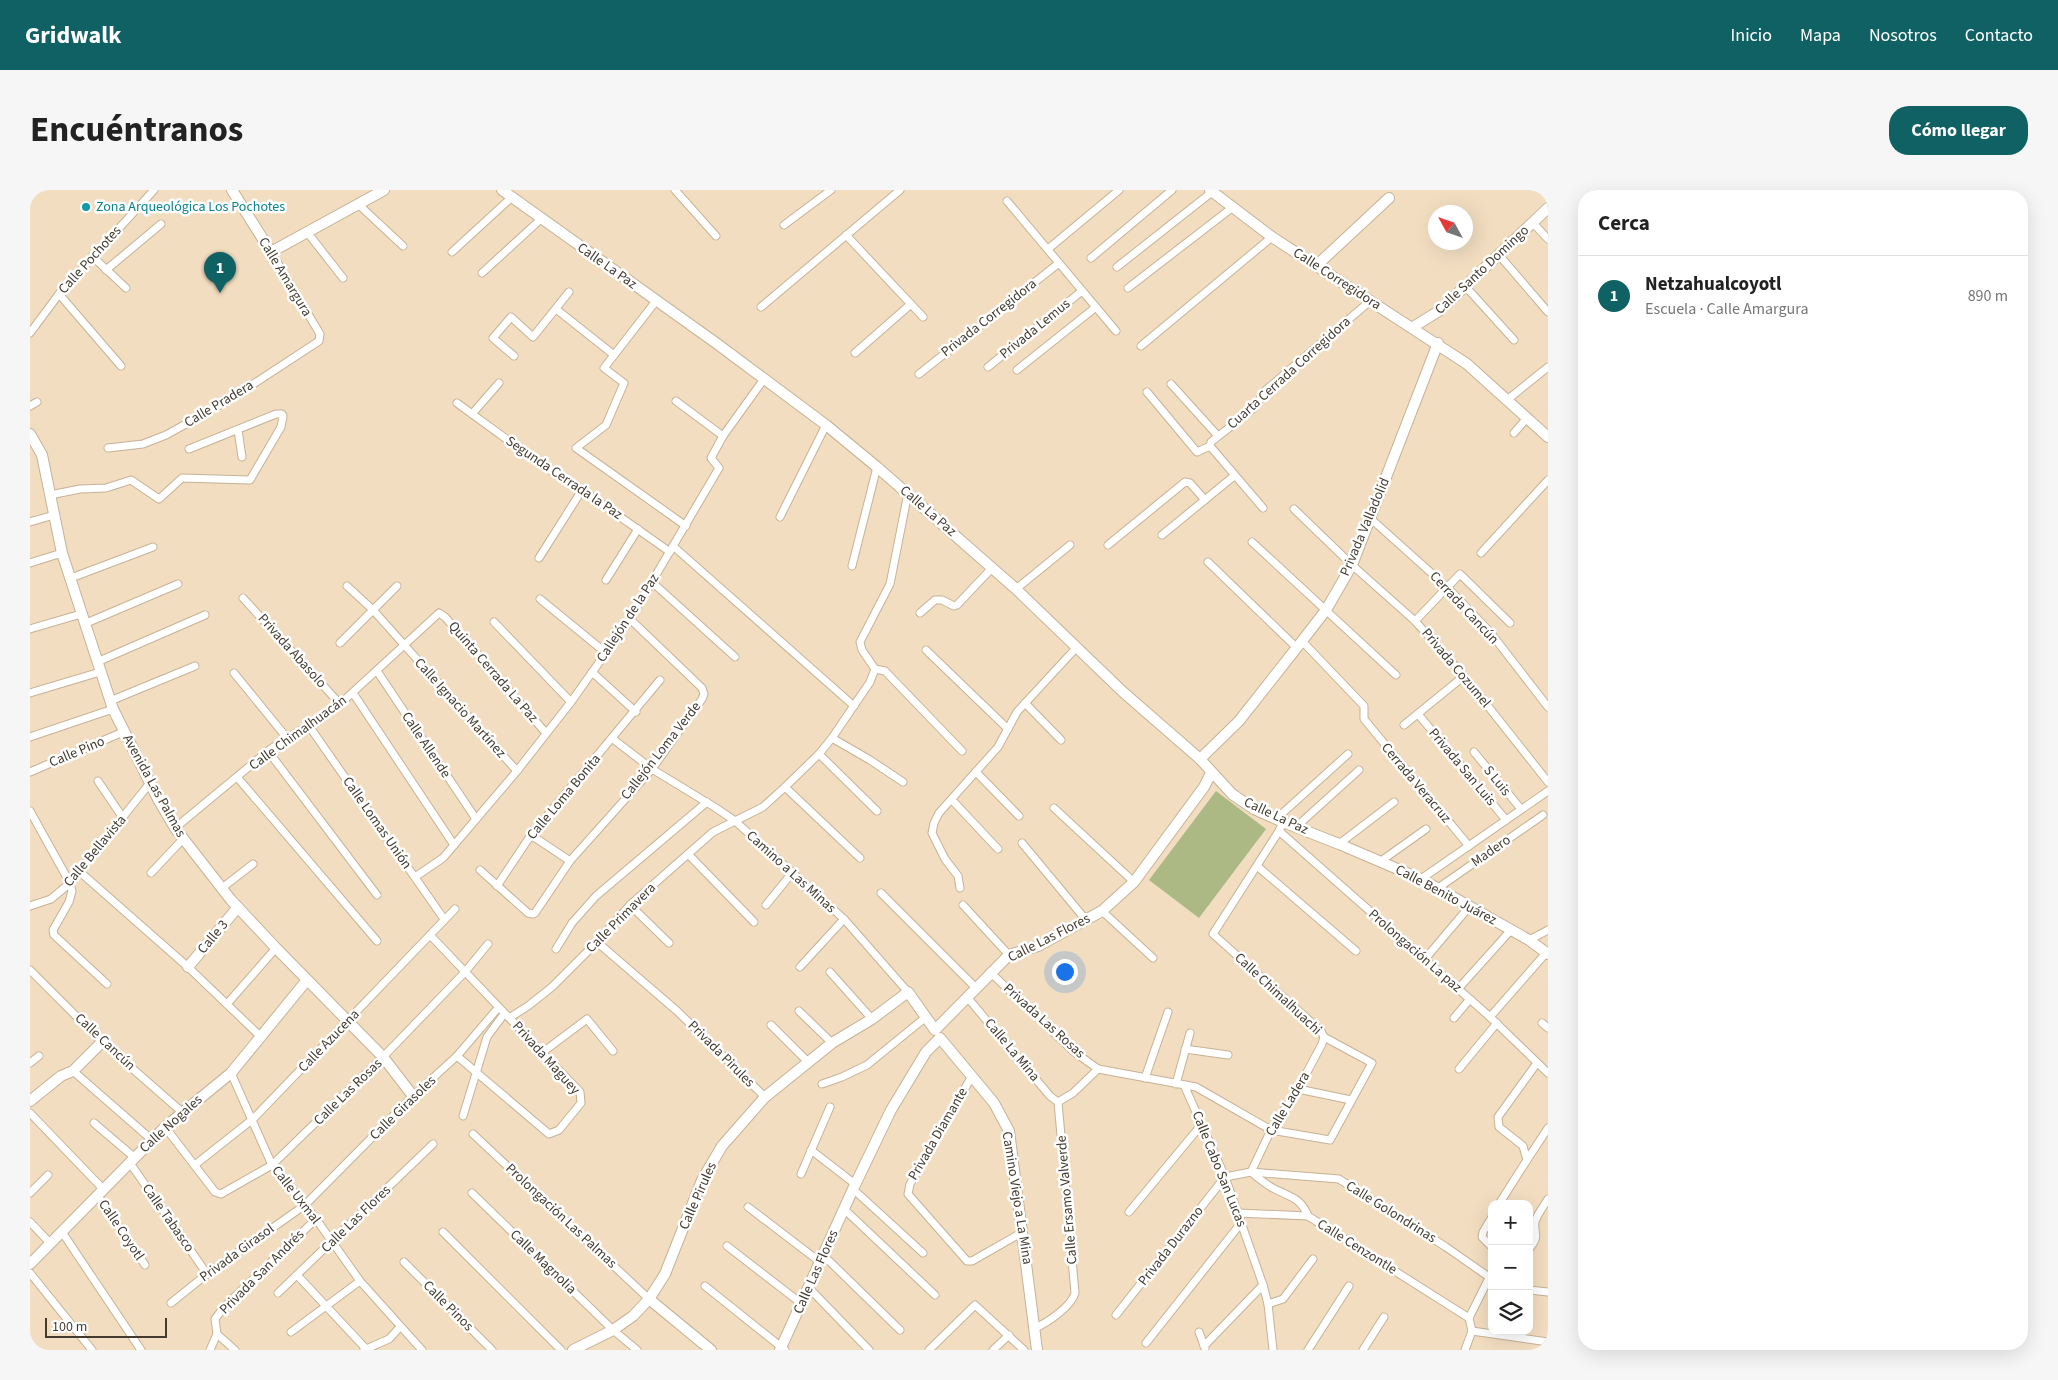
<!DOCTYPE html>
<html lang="es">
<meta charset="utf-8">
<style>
body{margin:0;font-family:"Source Sans 3",sans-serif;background:#f6f6f6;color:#222}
.controls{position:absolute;right:15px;bottom:15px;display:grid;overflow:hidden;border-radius:10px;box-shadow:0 5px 20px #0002}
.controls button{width:45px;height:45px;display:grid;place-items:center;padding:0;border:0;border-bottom:1px solid #e0e0e0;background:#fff;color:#222;font:25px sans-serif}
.compass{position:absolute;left:1398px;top:15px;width:45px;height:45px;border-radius:50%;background:#fff;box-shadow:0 5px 20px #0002;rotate:310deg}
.scale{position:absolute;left:15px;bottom:12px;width:122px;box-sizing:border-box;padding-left:5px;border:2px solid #433b2f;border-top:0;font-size:14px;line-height:18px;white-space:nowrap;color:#433b2f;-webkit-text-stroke:4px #fff;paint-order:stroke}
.you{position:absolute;left:1034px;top:781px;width:18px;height:18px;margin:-12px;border:4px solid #fff;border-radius:50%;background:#1a73e8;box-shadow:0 0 0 8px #1a73e833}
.badge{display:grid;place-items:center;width:32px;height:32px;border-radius:50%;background:#106163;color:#fff;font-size:16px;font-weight:700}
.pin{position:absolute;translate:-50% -41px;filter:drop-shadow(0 1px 2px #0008)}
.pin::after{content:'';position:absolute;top:26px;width:18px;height:15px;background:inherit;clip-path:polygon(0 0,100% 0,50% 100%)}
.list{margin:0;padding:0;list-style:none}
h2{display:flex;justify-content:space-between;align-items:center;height:65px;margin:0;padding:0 20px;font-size:21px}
h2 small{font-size:16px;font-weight:400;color:#767676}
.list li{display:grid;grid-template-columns:32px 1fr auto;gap:15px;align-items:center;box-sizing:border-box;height:80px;padding:0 20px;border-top:1px solid #e0e0e0}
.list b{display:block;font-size:19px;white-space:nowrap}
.list p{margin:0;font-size:16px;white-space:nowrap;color:#767676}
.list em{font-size:16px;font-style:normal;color:#767676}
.icon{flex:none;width:28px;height:28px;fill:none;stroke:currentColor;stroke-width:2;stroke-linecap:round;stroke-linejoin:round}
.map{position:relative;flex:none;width:1518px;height:1160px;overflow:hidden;border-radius:20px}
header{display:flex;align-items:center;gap:30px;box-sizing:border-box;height:70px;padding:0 25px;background:#106163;color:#fff}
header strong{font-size:24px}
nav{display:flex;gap:28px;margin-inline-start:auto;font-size:18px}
.intro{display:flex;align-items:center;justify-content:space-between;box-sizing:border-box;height:120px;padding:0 30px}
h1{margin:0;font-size:35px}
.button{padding:12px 22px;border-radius:20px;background:#106163;color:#fff;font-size:18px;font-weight:700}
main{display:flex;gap:30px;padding:0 30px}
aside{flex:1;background:#fff;border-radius:20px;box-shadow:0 5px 20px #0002}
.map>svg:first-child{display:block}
</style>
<header>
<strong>Gridwalk</strong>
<nav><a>Inicio</a><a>Mapa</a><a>Nosotros</a><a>Contacto</a></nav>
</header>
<div class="intro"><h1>Encuéntranos</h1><a class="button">Cómo llegar</a></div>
<main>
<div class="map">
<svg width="1518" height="1160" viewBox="0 0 1518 1160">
<rect width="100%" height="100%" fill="#f2ddc0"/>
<path fill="#acb985" d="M 1186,601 L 1236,639 L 1169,728 L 1119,690 Z"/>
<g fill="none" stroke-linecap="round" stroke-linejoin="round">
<g stroke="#c6b296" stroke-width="9">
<g id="street">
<path d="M 645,0 L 686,46"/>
<path d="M 977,11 L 1086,141"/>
<path d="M 328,14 L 373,56"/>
<path d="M 1503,33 L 1518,49"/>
<path d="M 754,35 L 801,0"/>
<path d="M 277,42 L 313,88"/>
<path d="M 816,45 L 893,127"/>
<path d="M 1018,59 L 1089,0"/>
<path d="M 422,62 L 482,7"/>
<path d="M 1469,65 L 1518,122"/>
<path d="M 62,66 L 96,98"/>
<path d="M 1061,68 L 1142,0"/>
<path d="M 1087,77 L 1182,2"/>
<path d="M 76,80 L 131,34"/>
<path d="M 452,83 L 511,29"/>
<path d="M 1436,97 L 1484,150"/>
<path d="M 1098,98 L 1203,17"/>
<path d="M 29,104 L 91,176"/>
<path d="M 626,111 L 574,178 L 594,193 L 576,235 L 546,258 L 656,336"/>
<path d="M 731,117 L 870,0"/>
<path d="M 526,119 L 584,165"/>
<path d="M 0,143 L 29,104 L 124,0"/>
<path d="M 1111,156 L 1242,47"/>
<path d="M 825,163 L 881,114"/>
<path d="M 484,166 L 463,148 L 481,127 L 503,147 L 539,102"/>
<path d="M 958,177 L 1052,101"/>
<path d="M 987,180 L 1066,117"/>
<path d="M 889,184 L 1029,73"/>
<path d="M 1141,194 L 1188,246"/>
<path d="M 1117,202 L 1167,262 L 1180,256 L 1181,252 L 1224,218 L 1236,200 L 1339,112"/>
<path d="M 1477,210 L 1518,177"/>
<path d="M 646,211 L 693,246"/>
<path d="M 427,213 L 516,278 L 552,300 L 640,362"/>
<path d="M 0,216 L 7,212"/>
<path d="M 442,224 L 469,193"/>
<path d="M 208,240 L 212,267"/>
<path d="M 1484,243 L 1497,228"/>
<path d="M 1180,256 L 1233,318"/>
<path d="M 78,258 L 113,254 L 136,245 L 199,210 L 289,151 L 290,144 L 241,62"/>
<path d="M 20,305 L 50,299 L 76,298 L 101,290 L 129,309 L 152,288 L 220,290 L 251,237 L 253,226 L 252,224 L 246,224 L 159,259"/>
<path d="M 1264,319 L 1322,375 L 1385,431 L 1434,486 L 1518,592"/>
<path d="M 750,327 L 796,235"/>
<path d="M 1340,328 L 1417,397 L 1460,442 L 1518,517"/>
<path d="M 0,332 L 24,325"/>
<path d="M 1132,345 L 1204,286"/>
<path d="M 1222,352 L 1366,485"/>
<path d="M 1078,355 L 1155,292 L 1160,293 L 1175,310"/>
<path d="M 643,356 L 824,516"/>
<path d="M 1451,363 L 1518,290"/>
<path d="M 509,368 L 552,300"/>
<path d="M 1178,372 L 1266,457"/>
<path d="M 0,373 L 32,363"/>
<path d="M 822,376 L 847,277"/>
<path d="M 41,388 L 123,357"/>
<path d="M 576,390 L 608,339"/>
<path d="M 622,392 L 705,467"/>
<path d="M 317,396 L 343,420 L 487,581"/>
<path d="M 986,399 L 1040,355"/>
<path d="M 213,408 L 310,514"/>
<path d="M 510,409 L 576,463"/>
<path d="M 890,423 L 905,410 L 912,410 L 924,416 L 927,415 L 962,378"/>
<path d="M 1385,431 L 1430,384 L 1480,433"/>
<path d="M 464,432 L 541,512"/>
<path d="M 54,434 L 148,394"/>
<path d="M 0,439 L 51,424"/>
<path d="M 1272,451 L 1334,516 L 1334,529 L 1439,656"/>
<path d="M 310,453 L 367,396"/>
<path d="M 896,460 L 978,539"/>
<path d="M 67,472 L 175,425"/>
<path d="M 845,479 L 855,481 L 932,561"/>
<path d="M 347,481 L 446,629"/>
<path d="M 562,482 L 606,522"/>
<path d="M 204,483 L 257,548"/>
<path d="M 0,503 L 70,482"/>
<path d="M 323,503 L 424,655"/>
<path d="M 80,511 L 165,476"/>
<path d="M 995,513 L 1031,550"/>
<path d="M 1388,524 L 1476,630"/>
<path d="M 1374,535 L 1434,486"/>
<path d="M 279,536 L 414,729"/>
<path d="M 0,547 L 83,519"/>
<path d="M 802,548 L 840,570 L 873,592"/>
<path d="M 583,549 L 622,579 L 686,618 L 705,631 L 814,729 L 878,802"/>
<path d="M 238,561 L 347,705"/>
<path d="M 1444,562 L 1491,619"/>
<path d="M 789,564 L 847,621"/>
<path d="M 0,582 L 93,542"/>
<path d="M 946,582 L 989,626"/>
<path d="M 207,587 L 347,751"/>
<path d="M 68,591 L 93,628"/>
<path d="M 755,597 L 830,668"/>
<path d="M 922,610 L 968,659"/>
<path d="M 1024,618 L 1104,692"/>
<path d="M 0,621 L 40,693 L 42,701 L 39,712 L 23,740 L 24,745 L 77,794"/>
<path d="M 1246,629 L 1318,564"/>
<path d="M 1266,637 L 1329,580"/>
<path d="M 145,638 L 238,561 L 257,548 L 291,529 L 310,514 L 409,423 L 415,427 L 516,543"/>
<path d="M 1249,641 L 1460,827 L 1518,883"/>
<path d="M 501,645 L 540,671"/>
<path d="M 992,653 L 1056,730"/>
<path d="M 1309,654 L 1364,612"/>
<path d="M 659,665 L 724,732"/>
<path d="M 1351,671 L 1396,639"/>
<path d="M 1227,676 L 1326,761"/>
<path d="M 450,680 L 498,723 L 503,724 L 505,723 L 540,671 L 622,579 L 672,509 L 674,504 L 672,498 L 600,429"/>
<path d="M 50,682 L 158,777 L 230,846"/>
<path d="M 121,683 L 153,649"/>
<path d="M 385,687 L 413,668 L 487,581 L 541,512 L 600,429 L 689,278 L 681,268 L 693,246 L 734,189"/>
<path d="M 1391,689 L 1518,601"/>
<path d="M 467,696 L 501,645 L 630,490"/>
<path d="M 192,698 L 223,674"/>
<path d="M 930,698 L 928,686 L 915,669 L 902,643 L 904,633 L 909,623 L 968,557 L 987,522 L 1046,458"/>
<path d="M 1408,698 L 1513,625"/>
<path d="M 851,703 L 946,798"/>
<path d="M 600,715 L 639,753"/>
<path d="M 736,715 L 762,683"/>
<path d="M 933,715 L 979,765"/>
<path d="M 0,716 L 21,709 L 40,693 L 120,593"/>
<path d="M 1072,721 L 1123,768"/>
<path d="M 400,745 L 550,902 L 551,913 L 529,940 L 519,944 L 427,866"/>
<path d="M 1499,750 L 1518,740"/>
<path d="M 567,752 L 647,821 L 735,907"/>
<path d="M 526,759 L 542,733 L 566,706 L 677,612"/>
<path d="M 1395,769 L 1439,717"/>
<path d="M 770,777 L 814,729"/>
<path d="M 0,780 L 72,852 L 152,922"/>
<path d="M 800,782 L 842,829"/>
<path d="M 960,782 L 1043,861 L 1068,879 L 1166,897 L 1241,940 L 1300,950 L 1342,873 L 1294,847 L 1291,841 L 1183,744 L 1249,641 L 1253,632"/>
<path d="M 1428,799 L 1481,740"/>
<path d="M 937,807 L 1020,906 L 1028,912"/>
<path d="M 197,814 L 246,758"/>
<path d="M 769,821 L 802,853"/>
<path d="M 1460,827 L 1516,763"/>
<path d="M 479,828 L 498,816 L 522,797 L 567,752 L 600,715 L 683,642 L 733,617 L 755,597 L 789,564 L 802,548 L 840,492 L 845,479 L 832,460 L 830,452 L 860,394 L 878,303"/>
<path d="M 1424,828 L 1440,809"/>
<path d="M 1512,833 L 1518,838"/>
<path d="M 741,835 L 778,872"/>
<path d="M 1294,847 L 1292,854 L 1268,899 L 1241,940 L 1221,982 C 1227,987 1234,993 1241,997 C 1258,1007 1270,1006 1278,1026 L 1439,1128"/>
<path d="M 1155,859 L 1198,865"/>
<path d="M 513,862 L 557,829 L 583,861"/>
<path d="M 0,873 L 9,866"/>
<path d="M 1429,879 L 1467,833"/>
<path d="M 43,881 L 122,950"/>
<path d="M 201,883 L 242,975 L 286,1029 L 330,1091 L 392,1160"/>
<path d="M 942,886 L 880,994 L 878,1004 L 937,1071 L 942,1071 L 993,1042"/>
<path d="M 1115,888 L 1138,822"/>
<path d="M 792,894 L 812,887 L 837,875 L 896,827"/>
<path d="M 1146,894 L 1160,843"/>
<path d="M 1154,895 L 1195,987 L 1233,1095 L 1238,1114 L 1243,1160"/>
<path d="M 1268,899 L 1321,910"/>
<path d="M 1028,912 L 1043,903 L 1068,879"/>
<path d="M 0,923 L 74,1000"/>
<path d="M 433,926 L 457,847 L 474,824"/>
<path d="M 64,933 L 105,968"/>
<path d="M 135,937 L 185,1002 L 191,1004 L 242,975 L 353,867 L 435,782 L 458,754"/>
<path d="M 443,944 L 619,1109"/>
<path d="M 781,960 L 825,994"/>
<path d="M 1497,970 L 1518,938"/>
<path d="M 100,973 L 177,1084"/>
<path d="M 166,974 L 223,929 L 425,719"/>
<path d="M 771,984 L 800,917"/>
<path d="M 1195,987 L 1221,982 L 1309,989 L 1416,1057 L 1459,1087"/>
<path d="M 823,999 L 893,1063"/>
<path d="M 0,1003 L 18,985"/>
<path d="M 442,1003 L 583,1140 L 607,1160"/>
<path d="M 68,1006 L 115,1075"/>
<path d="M 1469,1014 L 1497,970 L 1493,956 L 1469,937 L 1468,927 L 1507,873"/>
<path d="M 718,1017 L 790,1072"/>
<path d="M 814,1019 L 905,1105"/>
<path d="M 1099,1022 L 1172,934"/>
<path d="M 1208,1023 L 1278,1026"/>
<path d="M 1462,1027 L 1453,1042 L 1452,1047 L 1462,1057"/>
<path d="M 0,1032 L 20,1053"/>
<path d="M 32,1042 L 111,1160"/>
<path d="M 413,1042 L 531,1160"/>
<path d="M 697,1056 L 772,1114"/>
<path d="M 1499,1059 C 1511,1045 1503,1044 1505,1032 C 1507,1024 1514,1016 1518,1009"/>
<path d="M 793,1065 L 870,1140"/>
<path d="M 374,1072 L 462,1160"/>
<path d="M 0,1083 L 62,1160"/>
<path d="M 267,1085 L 337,1160"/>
<path d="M 675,1096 L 755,1160"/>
<path d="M 779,1098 L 839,1160"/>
<path d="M 1499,1100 L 1518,1102"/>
<path d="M 248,1103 L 403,954"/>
<path d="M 141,1113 L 177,1084 L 275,1015 L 383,906 L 427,866 L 468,818"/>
<path d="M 1238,1114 L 1253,1109 L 1283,1069"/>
<path d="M 1086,1125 L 1195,987"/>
<path d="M 1005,1138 C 1017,1133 1042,1116 1045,1103 L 1028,912"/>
<path d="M 1442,1141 L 1518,1152"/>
<path d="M 261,1142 L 330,1091"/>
<path d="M 1169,1142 L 1175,1158"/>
<path d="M 1116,1153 L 1211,1033"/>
<path d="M 1174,1156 L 1233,1095"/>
<path d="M 180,1160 L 187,1144"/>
<path d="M 205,1160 L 187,1144 L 185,1129 L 194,1117 L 286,1029"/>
<path d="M 334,1160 L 359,1149 L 370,1137"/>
<path d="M 899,1160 L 945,1115 L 994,1160"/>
<path d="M 963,1160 L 979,1145"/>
<path d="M 1278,1160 L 1319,1096"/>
<path d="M 1333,1160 L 1354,1127"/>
<path d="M 1435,1160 L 1442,1141 L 1439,1128 L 1462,1082"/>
</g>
</g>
<g stroke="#c6b296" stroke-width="12">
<g id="secondary">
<path d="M 202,0 L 241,62 L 354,0"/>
<path d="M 472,0 L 686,153 L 796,235 L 847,277 L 986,399 L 1093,502 L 1170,569 L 1202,604 L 1224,619 L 1253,632 L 1309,654 L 1391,689 L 1499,750 L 1518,764"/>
<path d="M 1180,0 L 1242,47 L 1437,174 L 1518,247"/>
<path d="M 1286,76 L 1359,8"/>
<path d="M 1383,137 L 1409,121 L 1518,18"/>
<path d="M 0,244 L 12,265 L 32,363 L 83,519 L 128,609 L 145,638 L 201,710 L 246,758 L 353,867 L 383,906"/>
<path d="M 1170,569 L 1209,531 L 1272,451 L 1296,420 L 1322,375 L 1408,153"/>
<path d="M 158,777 L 208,717"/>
<path d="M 0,911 L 31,886 L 43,881 L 72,852"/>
<path d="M 0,1074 L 135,937 L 201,883 L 277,790"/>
<path d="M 619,1109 L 681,1160"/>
<path d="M 543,1160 L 583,1140 L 603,1126 L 619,1109 L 635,1084 L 672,990 L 692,956 L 735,907 L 802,853 L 842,829 L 878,802 L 905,840 L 979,765 L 1008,756 L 1072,721 L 1104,692 L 1174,597 L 1181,583"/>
<path d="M 750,1160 L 823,999 L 861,920 L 896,862 L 910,848 L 964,913 L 979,941 L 1007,1160"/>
</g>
</g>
<use href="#street" stroke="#fff" stroke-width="7"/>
<use href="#secondary" stroke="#fff" stroke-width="10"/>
</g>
<circle fill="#0f9aa8" stroke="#fff" stroke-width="2" cx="56" cy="17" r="5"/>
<g text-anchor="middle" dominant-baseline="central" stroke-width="5" stroke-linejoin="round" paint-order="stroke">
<g font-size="14" fill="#0d838f" stroke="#fff" text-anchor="start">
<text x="66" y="17">Zona Arqueológica Los Pochotes</text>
</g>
<g font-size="14" fill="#433b2f" stroke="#fff">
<text transform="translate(60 70) rotate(-48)">Calle Pochotes</text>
<text transform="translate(577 76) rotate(35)">Calle La Paz</text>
<text transform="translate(1452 80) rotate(-43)">Calle Santo Domingo</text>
<text transform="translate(255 87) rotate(59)">Calle Amargura</text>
<text transform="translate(1307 89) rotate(33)">Calle Corregidora</text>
<text transform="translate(959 128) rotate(-38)">Privada Corregidora</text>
<text transform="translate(1005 139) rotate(-39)">Privada Lemus</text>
<text transform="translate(1259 183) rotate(-42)">Cuarta Cerrada Corregidora</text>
<text transform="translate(189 214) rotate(-31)">Calle Pradera</text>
<text transform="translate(534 288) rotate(34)">Segunda Cerrada la Paz</text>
<text transform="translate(898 321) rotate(41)">Calle La Paz</text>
<text transform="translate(1335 337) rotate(-67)">Privada Valladolid</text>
<text transform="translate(1434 418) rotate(47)">Cerrada Cancún</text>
<text transform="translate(598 428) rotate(-57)">Callejón de la Paz</text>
<text transform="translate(262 461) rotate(48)">Privada Abasolo</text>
<text transform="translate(1426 478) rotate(50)">Privada Cozumel</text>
<text transform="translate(463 482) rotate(49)">Quinta Cerrada La Paz</text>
<text transform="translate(430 518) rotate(48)">Calle Ignacio Martínez</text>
<text transform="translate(268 543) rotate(-36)">Calle Chimalhuacán</text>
<text transform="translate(396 555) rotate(56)">Calle Allende</text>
<text transform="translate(631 561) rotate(-52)">Callejón Loma Verde</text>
<text transform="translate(47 562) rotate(-23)">Calle Pino</text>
<text transform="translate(1432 577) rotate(50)">Privada San Luis</text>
<text transform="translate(1467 591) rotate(51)">S Luis</text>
<text transform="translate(1386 593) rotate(50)">Cerrada Veracruz</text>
<text transform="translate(124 596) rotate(61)">Avenida Las Palmas</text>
<text transform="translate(534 607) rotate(-50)">Calle Loma Bonita</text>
<text transform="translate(1246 626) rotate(25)">Calle La Paz</text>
<text transform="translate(347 633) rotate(55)">Calle Lomas Unión</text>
<text transform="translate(65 661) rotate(-50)">Calle Bellavista</text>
<text transform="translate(1461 661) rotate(-35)">Madero</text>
<text transform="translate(761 682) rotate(42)">Camino a Las Minas</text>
<text transform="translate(1416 705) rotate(28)">Calle Benito Juárez</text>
<text transform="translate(591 728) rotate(-45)">Calle Primavera</text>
<text transform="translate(183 747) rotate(-50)">Calle 3</text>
<text transform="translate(1019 748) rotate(-27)">Calle Las Flores</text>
<text transform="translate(1385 761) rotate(41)">Prolongación La paz</text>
<text transform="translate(1248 804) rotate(43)">Calle Chimalhuachi</text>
<text transform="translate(1014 831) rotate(42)">Privada Las Rosas</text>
<text transform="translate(299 851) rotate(-46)">Calle Azucena</text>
<text transform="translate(75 852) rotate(43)">Calle Cancún</text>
<text transform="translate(982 860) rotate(50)">Calle La Mina</text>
<text transform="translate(691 864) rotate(45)">Privada Pirules</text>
<text transform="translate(516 868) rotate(48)">Privada Maguey</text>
<text transform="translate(318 902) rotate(-44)">Calle Las Rosas</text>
<text transform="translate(1258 914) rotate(-59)">Calle Ladera</text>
<text transform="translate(373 918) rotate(-44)">Calle Girasoles</text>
<text transform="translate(141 934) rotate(-42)">Calle Nogales</text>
<text transform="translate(908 944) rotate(-60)">Privada Diamante</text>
<text transform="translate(1189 979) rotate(68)">Calle Cabo San Lucas</text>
<text transform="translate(266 1005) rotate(52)">Calle Uxmal</text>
<text transform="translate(668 1006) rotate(-66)">Calle Pirules</text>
<text transform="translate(987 1008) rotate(81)">Camino Viejo a La Mina</text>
<text transform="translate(1037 1010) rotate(-95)">Calle Ersamo Valverde</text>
<text transform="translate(1361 1022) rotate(32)">Calle Golondrinas</text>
<text transform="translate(531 1026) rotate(43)">Prolongación Las Palmas</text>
<text transform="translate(138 1028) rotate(55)">Calle Tabasco</text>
<text transform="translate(326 1029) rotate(-44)">Calle Las Flores</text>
<text transform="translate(91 1040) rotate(56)">Calle Coyotl</text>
<text transform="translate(1141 1056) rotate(-52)">Privada Durazno</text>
<text transform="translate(1327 1057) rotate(32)">Calle Cenzontle</text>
<text transform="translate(207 1063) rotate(-36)">Privada Girasol</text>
<text transform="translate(513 1072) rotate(44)">Calle Magnolia</text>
<text transform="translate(232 1082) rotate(-45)">Privada San Andrés</text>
<text transform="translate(786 1082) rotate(-66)">Calle Las Flores</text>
<text transform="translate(418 1116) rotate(45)">Calle Pinos</text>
</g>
</g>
</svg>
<div class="controls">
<button>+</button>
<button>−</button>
<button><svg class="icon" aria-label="layers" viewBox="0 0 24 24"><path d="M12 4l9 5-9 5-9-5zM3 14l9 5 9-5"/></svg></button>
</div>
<svg class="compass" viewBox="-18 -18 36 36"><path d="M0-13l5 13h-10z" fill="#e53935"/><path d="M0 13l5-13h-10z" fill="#767676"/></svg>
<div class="scale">100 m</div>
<div class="you"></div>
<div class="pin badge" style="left:190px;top:103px">1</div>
</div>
<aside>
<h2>Cerca<small></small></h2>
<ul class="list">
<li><span class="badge">1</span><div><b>Netzahualcoyotl</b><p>Escuela · Calle Amargura</p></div><em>890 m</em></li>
</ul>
</aside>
</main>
